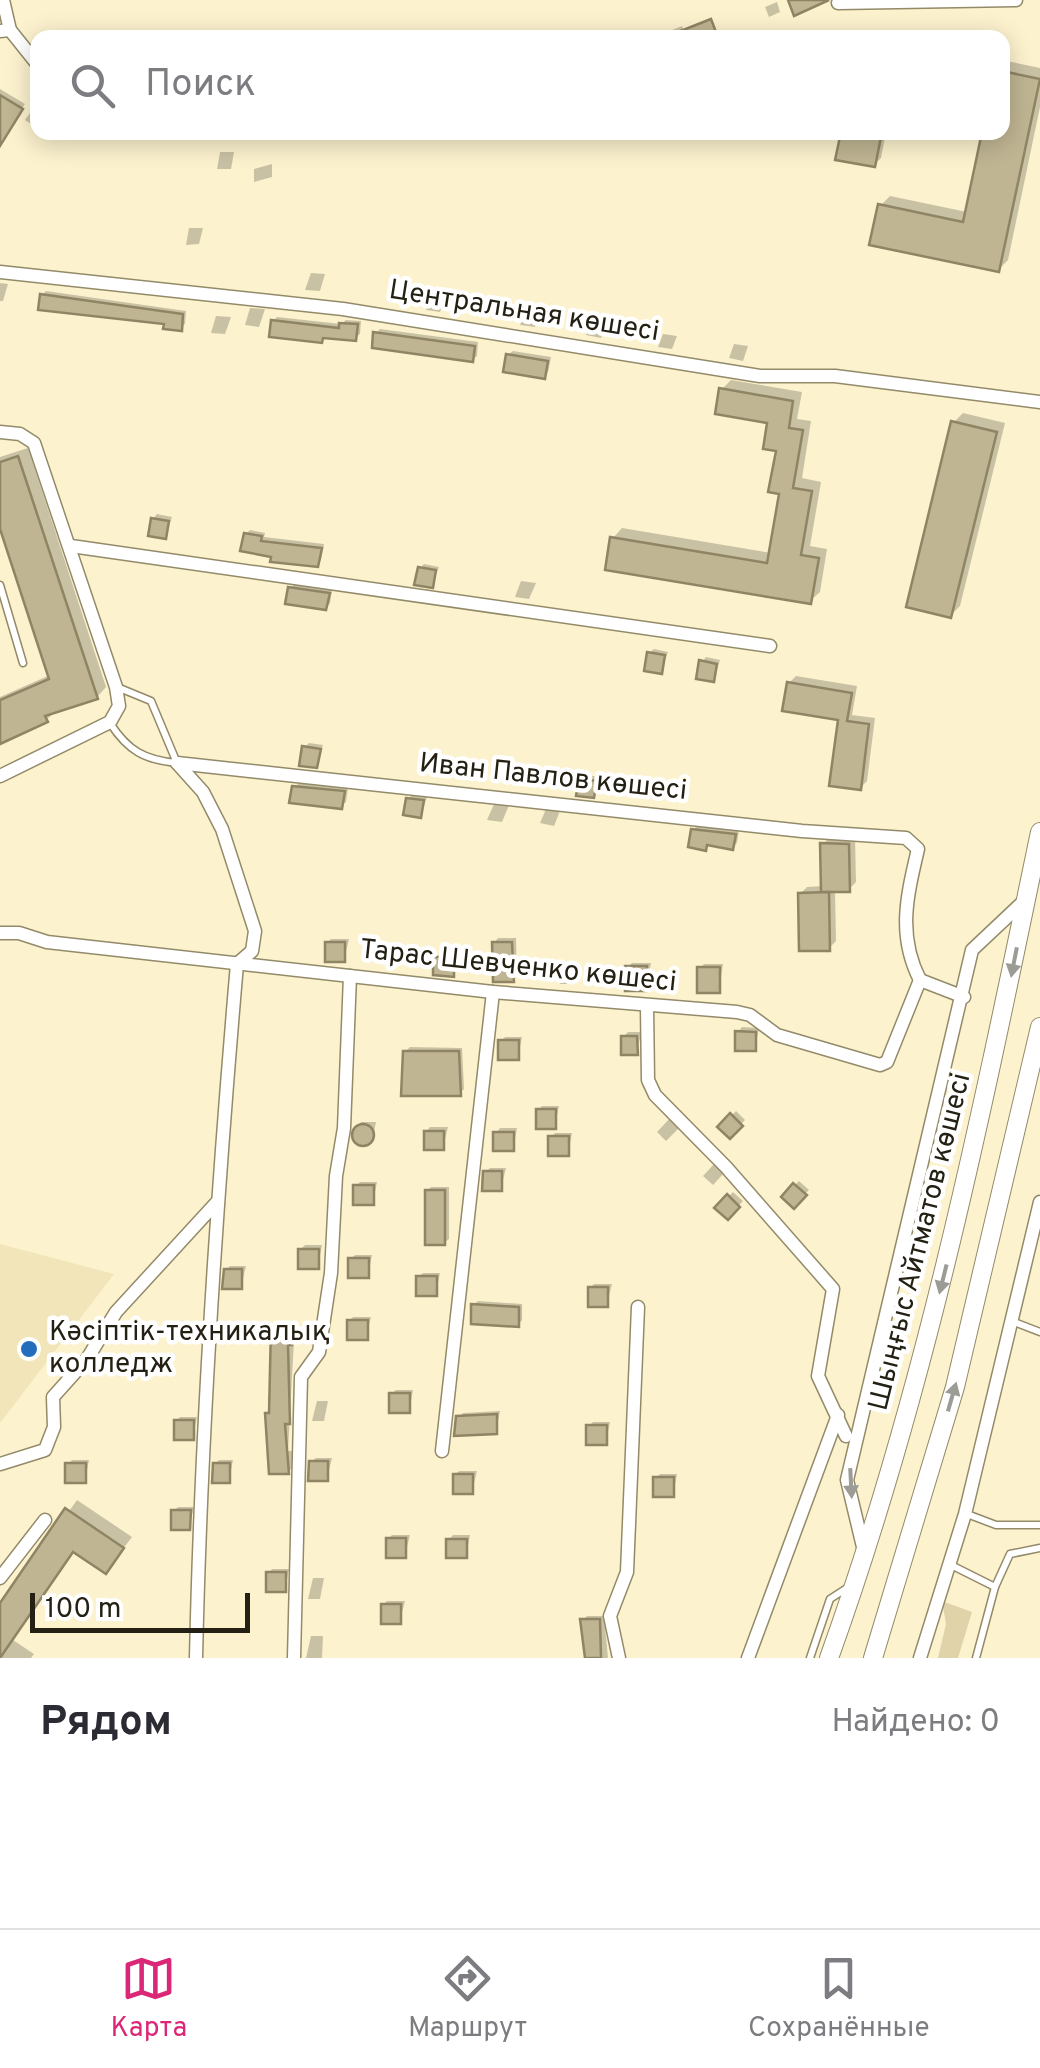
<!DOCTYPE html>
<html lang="ru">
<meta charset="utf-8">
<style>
body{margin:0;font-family:Overpass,sans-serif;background:#f7f7f7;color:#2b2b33}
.scale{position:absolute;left:30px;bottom:25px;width:220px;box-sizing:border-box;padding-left:10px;border:5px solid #242013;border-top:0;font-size:28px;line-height:35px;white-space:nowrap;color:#242013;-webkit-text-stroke:8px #fff;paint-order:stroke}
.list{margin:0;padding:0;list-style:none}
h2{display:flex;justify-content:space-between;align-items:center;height:130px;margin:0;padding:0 40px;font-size:42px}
h2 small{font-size:32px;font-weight:400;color:#7c7c81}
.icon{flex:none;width:55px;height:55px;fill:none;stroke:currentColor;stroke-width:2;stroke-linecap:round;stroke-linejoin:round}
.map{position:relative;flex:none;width:1040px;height:1658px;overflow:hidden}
.search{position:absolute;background:#fff;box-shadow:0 5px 25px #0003;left:30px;right:30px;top:30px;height:110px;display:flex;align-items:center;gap:25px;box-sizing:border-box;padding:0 35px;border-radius:20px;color:#7c7c81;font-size:38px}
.sheet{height:270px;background:#fff}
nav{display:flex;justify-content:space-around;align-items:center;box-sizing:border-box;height:140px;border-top:2px solid #e1e1e2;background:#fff;font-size:28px;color:#7c7c81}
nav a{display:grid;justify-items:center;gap:5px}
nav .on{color:#db2777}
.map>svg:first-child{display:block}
</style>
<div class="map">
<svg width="1040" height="1658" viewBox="0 0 1040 1658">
<rect width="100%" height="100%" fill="#fcf2ce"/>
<path fill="#f2e5ba" d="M 0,1244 L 114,1274 L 0,1423 Z"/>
<path fill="#e0d3a9" d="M 942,1601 L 972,1612 L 958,1658 L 938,1658 L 946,1624 Z"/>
<g fill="#0003">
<path d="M 777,2 L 780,12 L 769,17 L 765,7 Z"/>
<path d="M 682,26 L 686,35 L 682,38 L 652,38 Z"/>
<path d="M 1002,60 L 1040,68 L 1040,107 L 1008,260 L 998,270 L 880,206 L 890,196 L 967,212 L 1002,132 Z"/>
<path d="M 0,89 L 25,104 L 0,138 Z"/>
<path d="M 38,102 L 38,125 L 36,127 L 25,120 Z"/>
<path d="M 843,132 L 886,132 L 881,158 L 874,165 Z"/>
<path d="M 220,152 L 234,152 L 231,169 L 217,169 Z"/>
<path d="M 272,164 L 272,177 L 254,182 L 254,169 Z"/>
<path d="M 189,228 L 203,228 L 199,244 L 186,245 Z"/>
<path d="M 311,273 L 325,274 L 320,291 L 305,290 Z"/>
<path d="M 0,283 L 8,284 L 3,301 L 0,301 Z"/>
<path d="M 46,291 L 186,311 L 185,324 L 181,328 L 42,295 Z"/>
<path d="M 431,296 L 445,297 L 440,312 L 426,310 Z"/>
<path d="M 250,308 L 265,309 L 259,327 L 245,325 Z"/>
<path d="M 525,311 L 540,313 L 535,327 L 520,325 Z"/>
<path d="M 216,316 L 231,317 L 225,334 L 211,333 Z"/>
<path d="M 277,317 L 341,324 L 346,320 L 361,321 L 360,334 L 355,338 L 326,336 L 322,341 L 273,321 Z"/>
<path d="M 591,322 L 606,323 L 601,338 L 586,335 Z"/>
<path d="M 380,329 L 478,342 L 477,356 L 472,360 L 376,333 Z"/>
<path d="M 663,334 L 677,336 L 672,349 L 658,347 Z"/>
<path d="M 734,344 L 748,346 L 743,361 L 729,358 Z"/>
<path d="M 513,351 L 551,357 L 548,372 L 544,376 L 508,355 Z"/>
<path d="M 731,380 L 802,392 L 797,419 L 811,421 L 802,478 L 821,482 L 810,546 L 827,549 L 820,592 L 810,601 L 613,538 L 622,528 L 771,553 L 782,492 L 778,449 L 770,421 L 721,390 Z"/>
<path d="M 963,413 L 1005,423 L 960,606 L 951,615 L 954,422 Z"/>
<path d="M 28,448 L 106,687 L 97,697 L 57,710 L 46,720 L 0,741 L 0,697 L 50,675 L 0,521 L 0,457 Z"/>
<path d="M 157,514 L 172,517 L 165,537 L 153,519 Z"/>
<path d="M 250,530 L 265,533 L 264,537 L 324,544 L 321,560 L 317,564 L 274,555 L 246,534 Z"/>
<path d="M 424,564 L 439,567 L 432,585 L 420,568 Z"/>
<path d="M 521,581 L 536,583 L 529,599 L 515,597 Z"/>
<path d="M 295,584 L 332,590 L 330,603 L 326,608 L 290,588 Z"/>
<path d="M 654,649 L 668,652 L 661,671 L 649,653 Z"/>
<path d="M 706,657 L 720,660 L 713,680 L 702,662 Z"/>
<path d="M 796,676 L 857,686 L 852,715 L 875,718 L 867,781 L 860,788 L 840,718 L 789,683 Z"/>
<path d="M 309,743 L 323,745 L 316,766 L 305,747 Z"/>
<path d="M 586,775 L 600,777 L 593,796 L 581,779 Z"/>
<path d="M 299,783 L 348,788 L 346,802 L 341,806 L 295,787 Z"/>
<path d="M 412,795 L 427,797 L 420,816 L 408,799 Z"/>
<path d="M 494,804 L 509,805 L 502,822 L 487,820 Z"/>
<path d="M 546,809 L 560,811 L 554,826 L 540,823 Z"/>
<path d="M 697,826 L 739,830 L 737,843 L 732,847 L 710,843 L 705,848 L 693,830 Z"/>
<path d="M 830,837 L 855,838 L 856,882 L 849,889 L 835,890 L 836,941 L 829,948 L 800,894 L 807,887 L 823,886 L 823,844 Z"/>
<path d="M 498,938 L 516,938 L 517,975 L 513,980 L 494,943 Z"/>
<path d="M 331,939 L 349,939 L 344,960 L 327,943 Z"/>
<path d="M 440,954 L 457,954 L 453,974 L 435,958 Z"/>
<path d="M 632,963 L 651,963 L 646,989 L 628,967 Z"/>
<path d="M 704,964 L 723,964 L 719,990 L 700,968 Z"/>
<path d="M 575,973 L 574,984 L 560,984 L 562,973 Z"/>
<path d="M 742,1027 L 759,1028 L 755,1048 L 738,1032 Z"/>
<path d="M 628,1032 L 641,1032 L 637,1053 L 623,1037 Z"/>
<path d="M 505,1037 L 522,1037 L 518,1057 L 501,1041 Z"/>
<path d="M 410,1047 L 462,1048 L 464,1089 L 460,1093 L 405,1052 Z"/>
<path d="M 542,1106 L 559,1106 L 555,1126 L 538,1110 Z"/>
<path d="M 736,1111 L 745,1120 L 730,1136 L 720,1127 Z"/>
<path d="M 671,1117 L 680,1127 L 666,1141 L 657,1132 Z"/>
<path d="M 361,1122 L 376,1122 L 372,1142 L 355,1142 Z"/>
<path d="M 430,1127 L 448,1127 L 443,1148 L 426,1132 Z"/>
<path d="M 500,1128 L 517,1128 L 513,1149 L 496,1133 Z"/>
<path d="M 555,1133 L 572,1133 L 568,1154 L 551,1137 Z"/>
<path d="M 715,1163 L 725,1172 L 713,1185 L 703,1176 Z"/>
<path d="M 490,1168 L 506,1168 L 501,1188 L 486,1172 Z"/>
<path d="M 799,1181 L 809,1190 L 794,1205 L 784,1196 Z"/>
<path d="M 360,1182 L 377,1182 L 373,1202 L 356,1186 Z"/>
<path d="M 431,1187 L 449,1187 L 449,1239 L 444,1243 L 427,1191 Z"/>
<path d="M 733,1192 L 743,1201 L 728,1217 L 718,1208 Z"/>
<path d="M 305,1245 L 322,1245 L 318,1266 L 300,1250 Z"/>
<path d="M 355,1255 L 372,1255 L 368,1275 L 351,1259 Z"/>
<path d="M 230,1266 L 246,1266 L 241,1287 L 226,1270 Z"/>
<path d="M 423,1273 L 440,1273 L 436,1293 L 419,1277 Z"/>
<path d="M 594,1284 L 612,1284 L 607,1304 L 590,1288 Z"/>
<path d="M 478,1301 L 522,1304 L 522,1320 L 518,1325 L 473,1305 Z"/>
<path d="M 353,1317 L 371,1317 L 366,1337 L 349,1321 Z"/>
<path d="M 278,1322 L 295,1322 L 288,1451 L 292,1451 L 292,1468 L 288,1472 L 267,1414 L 271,1410 L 274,1327 Z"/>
<path d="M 396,1390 L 413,1390 L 409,1411 L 391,1394 Z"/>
<path d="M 317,1401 L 328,1401 L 324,1421 L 312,1421 Z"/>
<path d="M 500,1411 L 496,1431 L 458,1418 L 463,1413 Z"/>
<path d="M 180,1417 L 197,1417 L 193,1437 L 176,1421 Z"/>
<path d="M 593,1422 L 610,1422 L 606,1442 L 589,1426 Z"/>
<path d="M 316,1458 L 332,1458 L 327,1478 L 311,1462 Z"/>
<path d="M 72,1460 L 89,1460 L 85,1480 L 68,1464 Z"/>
<path d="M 219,1460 L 233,1460 L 229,1480 L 215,1464 Z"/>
<path d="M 459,1471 L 477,1471 L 472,1492 L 455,1475 Z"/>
<path d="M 660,1474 L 677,1474 L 673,1495 L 656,1478 Z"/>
<path d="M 77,1500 L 132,1537 L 106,1571 L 75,1550 L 13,1640 L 34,1654 L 31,1658 L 0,1658 L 0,1608 Z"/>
<path d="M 178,1507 L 194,1507 L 189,1527 L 174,1511 Z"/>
<path d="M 392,1535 L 410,1535 L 405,1555 L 388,1539 Z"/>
<path d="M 453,1535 L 470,1535 L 466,1556 L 449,1540 Z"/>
<path d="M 272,1569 L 289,1569 L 285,1590 L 268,1574 Z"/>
<path d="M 313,1578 L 324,1578 L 320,1599 L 308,1599 Z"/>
<path d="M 387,1601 L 405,1601 L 400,1621 L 383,1605 Z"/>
<path d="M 587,1616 L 604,1616 L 608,1658 L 588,1658 L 583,1620 Z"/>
<path d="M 311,1636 L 323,1636 L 322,1658 L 306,1658 Z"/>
</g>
<g fill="#bfb593" stroke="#8f8564" stroke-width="2.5">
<path d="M 788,0 L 829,0 L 794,16 Z"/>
<path d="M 711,19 L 716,32 L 701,38 L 663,38 Z"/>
<path d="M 1002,71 L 1040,79 L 999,272 L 869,245 L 878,204 L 963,222 L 982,132 L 1002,132 Z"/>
<path d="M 0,95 L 23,109 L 0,146 Z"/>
<path d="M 841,132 L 882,132 L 875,167 L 835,160 Z"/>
<path d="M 40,294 L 183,314 L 182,331 L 163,329 L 164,324 L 38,310 Z"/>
<path d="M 271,320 L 339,328 L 339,323 L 358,324 L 356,341 L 323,338 L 322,343 L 269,337 Z"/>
<path d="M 373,332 L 475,346 L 473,362 L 372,348 Z"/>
<path d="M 506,354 L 548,361 L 545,379 L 503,372 Z"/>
<path d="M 719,388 L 793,401 L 789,428 L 803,430 L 793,488 L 812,491 L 801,555 L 819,558 L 811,604 L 605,570 L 610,537 L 767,563 L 779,494 L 768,492 L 776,451 L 763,449 L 767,423 L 715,414 Z"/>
<path d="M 951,421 L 997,432 L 951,618 L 906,607 Z"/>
<path d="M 18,456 L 98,699 L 45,716 L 48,722 L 0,744 L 0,700 L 49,679 L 0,529 L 0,462 Z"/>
<path d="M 151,518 L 169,521 L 166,539 L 148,536 Z"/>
<path d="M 244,533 L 262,536 L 261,541 L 322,548 L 318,567 L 270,562 L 271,557 L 240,551 Z"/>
<path d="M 418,567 L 436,570 L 433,588 L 414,585 Z"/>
<path d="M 288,587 L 330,593 L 326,610 L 285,604 Z"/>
<path d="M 647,652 L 665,655 L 662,674 L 644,671 Z"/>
<path d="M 699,660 L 717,664 L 714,682 L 696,679 Z"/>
<path d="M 787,682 L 852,693 L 847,721 L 869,724 L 861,790 L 829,786 L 838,720 L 782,711 Z"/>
<path d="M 302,746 L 321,749 L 317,768 L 299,766 Z"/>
<path d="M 579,778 L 597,781 L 594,798 L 576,796 Z"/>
<path d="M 292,786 L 345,791 L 342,809 L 289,803 Z"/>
<path d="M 406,798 L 424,800 L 421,818 L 403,815 Z"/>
<path d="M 691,829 L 736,834 L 733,850 L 707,845 L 706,851 L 688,847 Z"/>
<path d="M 820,843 L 849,844 L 850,892 L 821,892 Z"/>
<path d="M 829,892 L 830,951 L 799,951 L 798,893 Z"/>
<rect x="325" y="942" width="20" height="20"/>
<path d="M 492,942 L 512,942 L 514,982 L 493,982 Z"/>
<path d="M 433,957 L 454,957 L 454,977 L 433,975 Z"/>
<rect x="625" y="966" width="22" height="25"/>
<rect x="697" y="967" width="23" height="26"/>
<path d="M 735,1031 L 756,1032 L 756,1051 L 735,1051 Z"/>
<path d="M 621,1036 L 637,1036 L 638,1055 L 621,1055 Z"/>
<rect x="498" y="1040" width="21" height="20"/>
<path d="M 403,1051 L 459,1051 L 461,1096 L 401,1096 Z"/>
<rect x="536" y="1109" width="20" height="20"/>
<path d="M 730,1113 L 743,1126 L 730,1139 L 717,1127 Z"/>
<circle cx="363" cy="1135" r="11"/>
<rect x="424" y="1131" width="20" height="19"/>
<rect x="493" y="1132" width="21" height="19"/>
<rect x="548" y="1136" width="21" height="20"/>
<path d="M 483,1171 L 502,1171 L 502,1191 L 482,1191 Z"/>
<path d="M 793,1183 L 807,1195 L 794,1209 L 781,1197 Z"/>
<rect x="353" y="1185" width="21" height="20"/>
<rect x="425" y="1190" width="20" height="55"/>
<path d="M 727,1194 L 740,1207 L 728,1220 L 714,1208 Z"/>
<rect x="298" y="1249" width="21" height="20"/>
<rect x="348" y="1258" width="21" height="20"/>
<path d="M 224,1269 L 242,1269 L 242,1289 L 222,1289 Z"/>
<rect x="416" y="1276" width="21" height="20"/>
<rect x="588" y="1287" width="20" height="20"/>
<path d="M 471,1304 L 519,1307 L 519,1327 L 471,1324 Z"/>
<rect x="347" y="1320" width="21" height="20"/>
<path d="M 271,1326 L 292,1326 L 292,1345 L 288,1345 L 290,1424 L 285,1424 L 289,1474 L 269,1474 L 265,1413 L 269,1413 Z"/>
<rect x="389" y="1393" width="21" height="20"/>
<path d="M 497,1414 L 497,1434 L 454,1436 L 456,1416 Z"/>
<rect x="174" y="1420" width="20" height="20"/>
<rect x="586" y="1425" width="21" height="20"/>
<path d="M 309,1461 L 328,1461 L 328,1481 L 308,1481 Z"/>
<rect x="65" y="1463" width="21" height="20"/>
<path d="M 213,1463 L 230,1463 L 230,1483 L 212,1483 Z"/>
<rect x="453" y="1474" width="20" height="20"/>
<rect x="653" y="1477" width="21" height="20"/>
<path d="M 65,1508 L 124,1548 L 106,1574 L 73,1552 L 0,1658 L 0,1603 Z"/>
<path d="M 171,1510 L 191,1510 L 190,1530 L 171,1530 Z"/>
<rect x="386" y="1538" width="20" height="20"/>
<rect x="446" y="1539" width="21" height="19"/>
<rect x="266" y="1572" width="20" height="20"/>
<rect x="381" y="1604" width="20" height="20"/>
<path d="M 580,1619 L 600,1619 L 601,1658 L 585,1658 Z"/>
</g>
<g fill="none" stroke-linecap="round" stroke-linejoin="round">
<g stroke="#938a69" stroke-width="9">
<g id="lane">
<path d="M 0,585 L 23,663"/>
<path d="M 110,723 C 128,751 145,760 177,763 L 151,701 L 117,687"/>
<path d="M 1014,1322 L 1040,1332"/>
<path d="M 967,1514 L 996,1525 L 1040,1525"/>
<path d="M 951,1565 L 995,1587 L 976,1658"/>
<path d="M 995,1587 L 1010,1554 L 1040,1548"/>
<path d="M 810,1658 L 830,1599 L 847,1588"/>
</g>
</g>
<g stroke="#938a69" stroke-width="15">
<g id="street">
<path d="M 838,3 L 1016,0"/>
<path d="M 10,30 L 38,65"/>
<path d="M 0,31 L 10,30 L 3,0"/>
<path d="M 0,272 L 343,309 L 760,376 L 835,376 L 1040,402"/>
<path d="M 0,432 L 20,434 L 34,443 L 116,687 L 119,706 L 110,722 L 0,776"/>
<path d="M 71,546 L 770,646"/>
<path d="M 177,763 L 203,792 L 222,829 L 255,931 L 252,951 L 237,964 C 217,1195 201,1426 196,1658"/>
<path d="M 177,763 L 802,831 L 906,838 L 918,849 C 907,896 897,935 920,980"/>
<path d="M 0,933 L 19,933 L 47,942 L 493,992 L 737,1012 L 750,1015 L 777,1035 L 880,1065 L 887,1062 L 920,980 L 964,997"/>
<path d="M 647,1006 L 648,1080 L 655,1095 L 726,1167 L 833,1289 L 818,1376 L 846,1436"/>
<path d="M 442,1451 L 493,992"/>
<path d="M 0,1464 L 45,1450 L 54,1427 L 53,1397 L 87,1359 L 116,1312 L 217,1202"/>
<path d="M 864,1551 L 847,1480 L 972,950 L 1024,901"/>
<path d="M 0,1578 L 45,1520"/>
<path d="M 294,1658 L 301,1377 L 319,1352 L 331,1273 L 336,1176 L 344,1128 L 350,976"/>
<path d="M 619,1658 L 610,1616 L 627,1572 L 638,1307"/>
<path d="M 748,1658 L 838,1415"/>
<path d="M 920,1658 L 965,1514 L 1040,1202"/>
</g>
</g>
<g stroke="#938a69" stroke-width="20">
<g id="secondary">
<path d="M 829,1658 C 926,1389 982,1111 1040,832"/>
<path d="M 873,1658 L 955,1387 L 1040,1027"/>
</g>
</g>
<use href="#lane" stroke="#fff" stroke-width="6"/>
<use href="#street" stroke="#fff" stroke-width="12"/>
<use href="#secondary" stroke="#fff" stroke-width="18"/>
</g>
<defs><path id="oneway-solid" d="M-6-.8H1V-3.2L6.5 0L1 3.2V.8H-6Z" transform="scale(2.5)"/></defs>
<g fill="#9c9b95">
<use href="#oneway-solid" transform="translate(1014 962) rotate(101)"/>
<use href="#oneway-solid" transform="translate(943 1279) rotate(104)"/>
<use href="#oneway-solid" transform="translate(952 1397) rotate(-74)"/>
<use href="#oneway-solid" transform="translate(851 1483) rotate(87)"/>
</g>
<circle fill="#246dbd" stroke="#fff" stroke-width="4" cx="29" cy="1349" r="10"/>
<g text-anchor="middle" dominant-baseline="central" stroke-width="9" stroke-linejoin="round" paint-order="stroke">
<g font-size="28" fill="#242013" stroke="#fff">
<text transform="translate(524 312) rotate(9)">Центральная көшесі</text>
<text transform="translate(553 778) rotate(6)">Иван Павлов көшесі</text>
<text transform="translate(518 967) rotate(6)">Тарас Шевченко көшесі</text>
<text transform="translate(921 1242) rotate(-76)">Шыңғыс Айтматов көшесі</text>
</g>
<g font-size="28" fill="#242013" stroke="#fff" text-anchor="start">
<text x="49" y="1333">Кәсіптік-техникалық<tspan x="49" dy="32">колледж</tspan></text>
</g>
</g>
</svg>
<div class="scale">100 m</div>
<div class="search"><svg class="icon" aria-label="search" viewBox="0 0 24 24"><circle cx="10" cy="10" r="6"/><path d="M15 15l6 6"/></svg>Поиск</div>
</div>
<section class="sheet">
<h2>Рядом<small>Найдено: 0</small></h2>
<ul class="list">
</ul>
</section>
<nav>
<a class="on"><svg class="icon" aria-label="map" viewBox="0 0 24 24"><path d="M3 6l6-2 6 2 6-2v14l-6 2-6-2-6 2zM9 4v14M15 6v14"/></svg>Карта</a>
<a><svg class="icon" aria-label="directions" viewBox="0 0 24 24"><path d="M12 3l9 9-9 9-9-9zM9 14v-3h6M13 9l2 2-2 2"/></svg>Маршрут</a>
<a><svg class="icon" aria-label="saved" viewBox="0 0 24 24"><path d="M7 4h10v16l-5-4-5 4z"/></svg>Сохранённые</a>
</nav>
